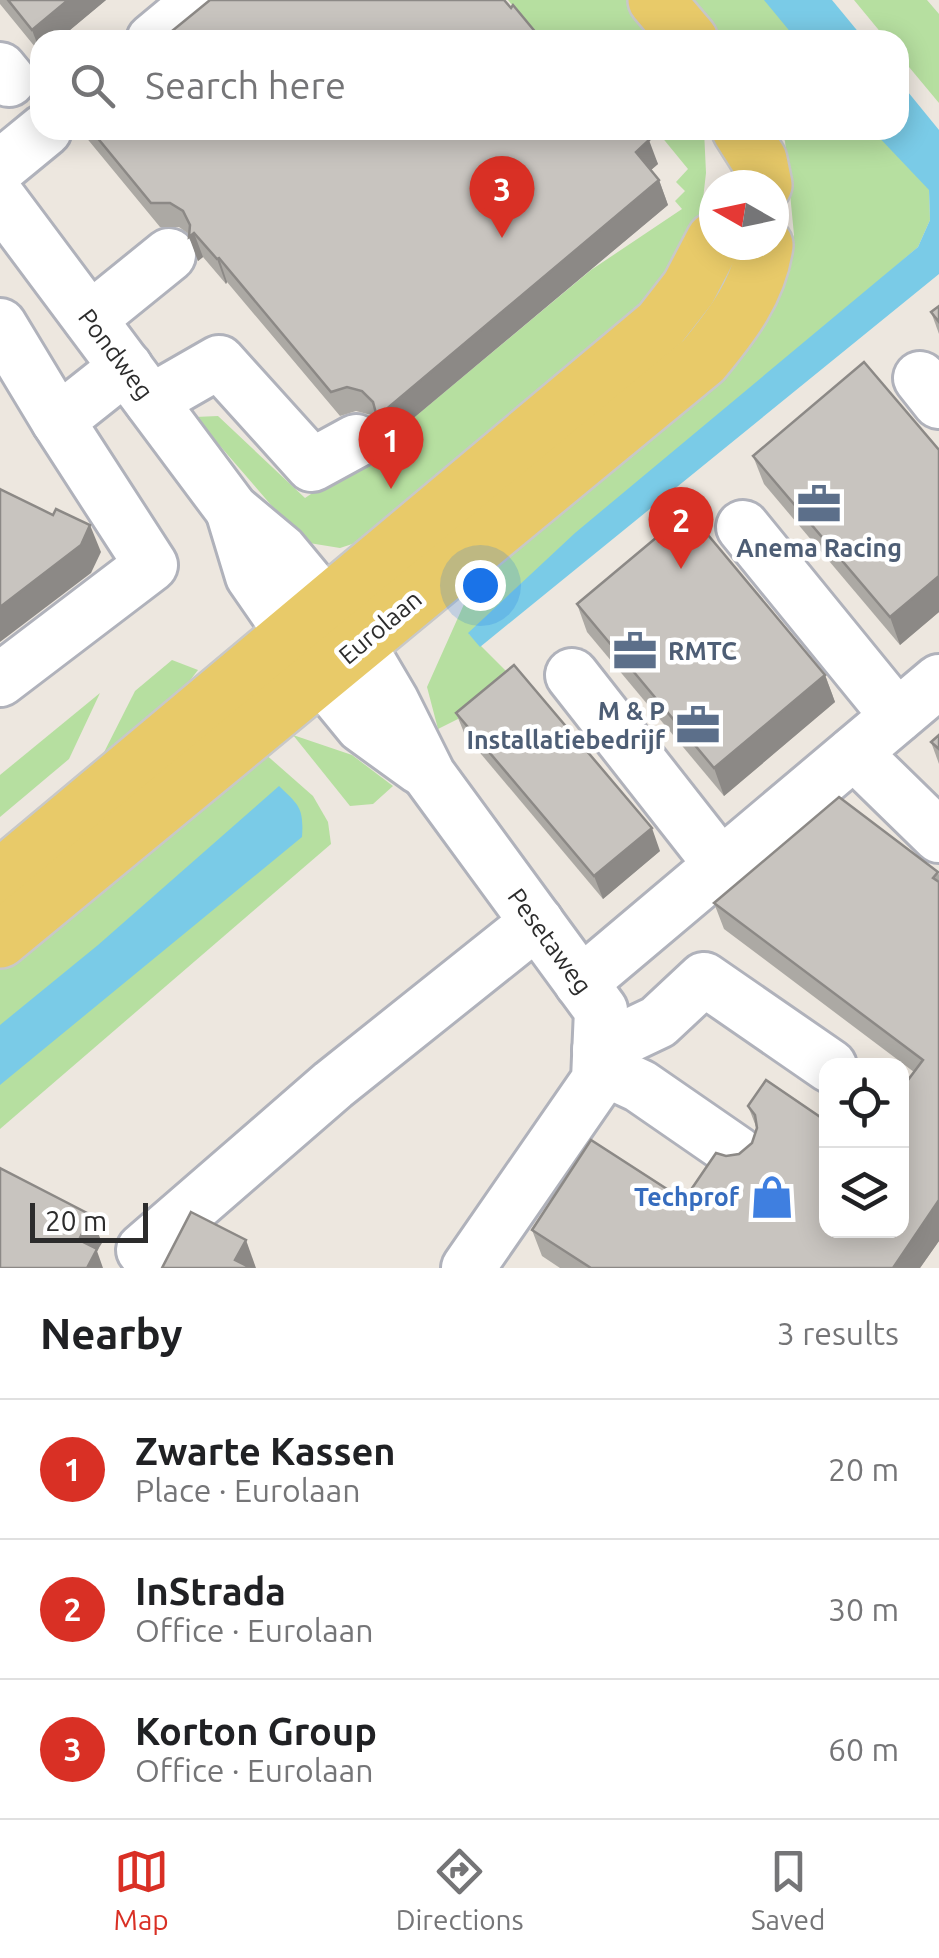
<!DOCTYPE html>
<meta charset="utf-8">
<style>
body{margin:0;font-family:Ubuntu,sans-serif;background:#f2f2f2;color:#202124}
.controls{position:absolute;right:30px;bottom:30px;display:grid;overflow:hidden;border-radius:20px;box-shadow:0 5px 25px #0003}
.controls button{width:90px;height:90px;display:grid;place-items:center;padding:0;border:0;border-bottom:2px solid #e0e0e0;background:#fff;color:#202124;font:50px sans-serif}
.compass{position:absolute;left:699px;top:170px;width:90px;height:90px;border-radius:50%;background:#fff;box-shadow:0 5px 25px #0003;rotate:279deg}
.scale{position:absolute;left:30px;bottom:25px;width:118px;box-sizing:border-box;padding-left:10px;border:5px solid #2c2c2c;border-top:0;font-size:28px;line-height:35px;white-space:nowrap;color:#2c2c2c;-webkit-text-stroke:8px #fff;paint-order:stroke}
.you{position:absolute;left:480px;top:585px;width:35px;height:35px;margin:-25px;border:8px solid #fff;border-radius:50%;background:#1a73e8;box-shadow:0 0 0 15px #1a73e833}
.badge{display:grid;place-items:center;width:65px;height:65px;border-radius:50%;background:#d93025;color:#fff;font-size:32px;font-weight:700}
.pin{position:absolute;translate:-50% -82px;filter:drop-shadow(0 2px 5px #0008)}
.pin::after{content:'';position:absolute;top:52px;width:35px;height:30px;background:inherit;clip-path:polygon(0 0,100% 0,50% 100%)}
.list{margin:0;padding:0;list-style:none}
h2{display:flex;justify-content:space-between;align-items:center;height:130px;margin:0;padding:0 40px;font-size:42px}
h2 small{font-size:32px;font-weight:400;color:#757577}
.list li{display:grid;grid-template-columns:65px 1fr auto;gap:30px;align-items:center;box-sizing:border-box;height:140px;padding:0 40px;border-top:2px solid #e0e0e0}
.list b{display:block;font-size:38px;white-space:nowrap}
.list p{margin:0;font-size:32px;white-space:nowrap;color:#757577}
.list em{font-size:32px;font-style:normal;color:#757577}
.icon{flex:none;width:55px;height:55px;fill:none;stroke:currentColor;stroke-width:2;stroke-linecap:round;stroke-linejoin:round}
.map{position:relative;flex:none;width:939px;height:1268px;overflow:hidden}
.search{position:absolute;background:#fff;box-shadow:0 5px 25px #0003;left:30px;right:30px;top:30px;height:110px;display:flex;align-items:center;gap:25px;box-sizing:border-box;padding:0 35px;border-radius:30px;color:#757577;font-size:38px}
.sheet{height:550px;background:#fff}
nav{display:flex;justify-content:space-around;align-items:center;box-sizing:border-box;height:140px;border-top:2px solid #e0e0e0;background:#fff;font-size:28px;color:#757577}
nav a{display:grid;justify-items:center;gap:5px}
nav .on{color:#d93025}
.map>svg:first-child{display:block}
</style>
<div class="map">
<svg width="939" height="1268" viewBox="0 0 939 1268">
<rect width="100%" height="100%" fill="#ede7df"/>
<g fill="#b6dfa0">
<path d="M 508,0 L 630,0 L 664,40 L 540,40 Z"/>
<path d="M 690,0 L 769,0 L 803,40 L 723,40 Z"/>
<path d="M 854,0 L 927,0 L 939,14 L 939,103 L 899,55 L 899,40 L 887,40 Z"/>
<path d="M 656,130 L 704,130 L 706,173 L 702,208 L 690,250 L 639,325 L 380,535 L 340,548 L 303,542 L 195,417 L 218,416 L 305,498 L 369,455 L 591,270 L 682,209 L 675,201 L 685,191 L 676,182 L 688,169 Z"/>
<path d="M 778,130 L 878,130 L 929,189 L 930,220 L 918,247 L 469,634 L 522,687 L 438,729 L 427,687 L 469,593 L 766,314 L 794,235 L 785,141 Z"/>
<path d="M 172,660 L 198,670 L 152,730 L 89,782 L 135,691 Z"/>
<path d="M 100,693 L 69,759 L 0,817 L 0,775 Z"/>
<path d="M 293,735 L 352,755 L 393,786 L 373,804 L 350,806 Z"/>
<path d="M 255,745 L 313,796 L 328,822 L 331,844 L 0,1129 L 0,956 Z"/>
</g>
<g fill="#7acbe7">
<path d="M 764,0 L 832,0 L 865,40 L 797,40 Z"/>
<path d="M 899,81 L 939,130 L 939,274 L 480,647 L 468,633 L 575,533 L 918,247 L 930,220 L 929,190 L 872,130 L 899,130 Z"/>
<path d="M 279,786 C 299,805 304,808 302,837 L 0,1085 L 0,1025 L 98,945 Z"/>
</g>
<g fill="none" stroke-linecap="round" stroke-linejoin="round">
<g stroke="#b0b2bb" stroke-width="58">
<g id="minor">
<path d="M 153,40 L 201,0"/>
<path d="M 0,69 L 9,80"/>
<path d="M 0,167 L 45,130"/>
<path d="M 0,199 L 232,510 L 281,551 L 359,645 L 392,701 L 429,775 L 601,1010 L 598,1080 L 468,1268"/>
<path d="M 90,319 L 169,255"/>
<path d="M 0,325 L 58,421"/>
<path d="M 920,378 L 939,402"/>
<path d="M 151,401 L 219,362 L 312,465 L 356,441"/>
<path d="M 232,510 L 252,576 L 321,676 L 362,726 L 420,768"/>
<path d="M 743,527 L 897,716"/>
<path d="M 572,675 L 721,865"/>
<path d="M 0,680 L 151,565 L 58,421 L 126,367"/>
<path d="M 854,753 L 939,836"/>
<path d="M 581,983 L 939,681"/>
<path d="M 599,1050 L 658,1022 L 704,979 L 830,1066"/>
<path d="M 599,1067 L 640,1086 L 737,1153"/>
<path d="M 143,1250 L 333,1085 L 537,922"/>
</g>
</g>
<g stroke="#c8c8c8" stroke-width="60">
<g id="major">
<path d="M 656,0 L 690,40"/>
<path d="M 740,130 L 759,160 L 764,185"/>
<path d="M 0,878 L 661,324 L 689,288 L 714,240"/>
<path d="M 0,940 L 703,360 C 732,325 759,290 765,245"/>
</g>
</g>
<use href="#minor" stroke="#fff" stroke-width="52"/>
<use href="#major" stroke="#e8ca69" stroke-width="55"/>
</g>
<g fill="#aca9a4">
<path d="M 0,0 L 106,0 L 58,40 L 40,40 L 40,53 L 0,4 Z"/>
<path d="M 80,130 L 641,130 L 658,164 L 651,170 L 659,180 L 668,205 L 386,441 L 379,424 L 371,415 L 356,411 L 340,416 L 227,282 L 226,284 L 203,257 L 198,261 L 189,234 L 179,227 L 160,227 Z"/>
<path d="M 939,306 L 939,334 L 931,312 Z"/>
<path d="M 939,450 L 939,612 L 900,645 L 764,484 L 753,456 Z"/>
<path d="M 577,604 L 825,675 L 835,702 L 724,796 L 587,632 Z"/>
<path d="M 456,713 L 660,851 L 603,899 L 465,735 Z"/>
<path d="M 939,735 L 939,764 L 931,742 Z"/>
<path d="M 938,872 L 939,875 L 939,1241 L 920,1268 L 560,1268 L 542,1256 L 532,1230 L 684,1200 L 726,1156 L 739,1154 L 752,1143 L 757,1129 L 748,1106 L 766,1080 L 826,1230 L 914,1072 L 724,929 L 714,903 Z"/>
</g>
<g fill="#8c8986">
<path d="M 68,0 L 106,0 L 58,40 L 40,40 L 40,51 L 32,30 Z"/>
<path d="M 649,140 L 658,164 L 644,176 L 636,152 Z"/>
<path d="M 659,180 L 668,205 L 386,441 L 377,417 Z"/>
<path d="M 194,233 L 203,257 L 198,261 L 189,237 Z"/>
<path d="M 219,258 L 227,282 L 226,284 L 217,259 Z"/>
<path d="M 90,525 L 101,552 L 91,573 L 0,642 L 0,607 Z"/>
<path d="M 939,576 L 939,612 L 900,645 L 890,617 Z"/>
<path d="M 825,675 L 835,702 L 724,796 L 714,768 Z"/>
<path d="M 652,828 L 660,851 L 603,899 L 594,876 Z"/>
<path d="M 939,1200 L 939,1241 L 920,1268 L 893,1268 Z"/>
<path d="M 91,1215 L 102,1243 L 97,1251 L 103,1268 L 87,1268 L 79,1240 Z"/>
<path d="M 246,1240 L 256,1268 L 238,1268 L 235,1260 Z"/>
</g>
<g fill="#c8c4bf" stroke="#8c8986" stroke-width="2.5">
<path d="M 8,0 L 68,0 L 32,30 Z"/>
<path d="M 210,0 L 504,0 L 511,8 L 513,5 L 542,40 L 161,40 Z"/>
<path d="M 91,130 L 641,130 L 649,140 L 636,152 L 659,180 L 377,417 L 373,402 L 362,391 L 347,387 L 331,392 L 219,258 L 217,259 L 194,233 L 189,237 L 190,225 L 183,211 L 170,203 L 151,203 Z"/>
<path d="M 939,306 L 939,322 L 931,312 Z"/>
<path d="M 864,362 L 939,450 L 939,576 L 890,617 L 753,456 Z"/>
<path d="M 0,489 L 53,515 L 56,509 L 90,525 L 81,545 L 0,607 Z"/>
<path d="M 688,511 L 825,675 L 714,768 L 577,604 Z"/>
<path d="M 514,665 L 652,828 L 594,876 L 456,713 Z"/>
<path d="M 939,735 L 939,749 L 931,742 Z"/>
<path d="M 839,797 L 938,872 L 933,878 L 939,882 L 939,1200 L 893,1268 L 591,1268 L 532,1230 L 591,1140 L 684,1200 L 716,1153 L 726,1156 L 739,1154 L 752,1143 L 757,1128 L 755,1115 L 748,1106 L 766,1080 L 826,1121 L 826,1230 L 902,1230 L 902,1088 L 923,1060 L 714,903 Z"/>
<path d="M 0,1168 L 91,1215 L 79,1240 L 97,1249 L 87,1268 L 0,1268 Z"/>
<path d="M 191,1212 L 246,1240 L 235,1260 L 251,1268 L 162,1268 Z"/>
</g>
<defs>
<g id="office-bare" transform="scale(3.45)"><path d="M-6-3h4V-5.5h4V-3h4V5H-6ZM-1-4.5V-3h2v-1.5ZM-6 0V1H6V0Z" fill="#5c6f8a" stroke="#fff" stroke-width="2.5" paint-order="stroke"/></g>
<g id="shop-bare" transform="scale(3.45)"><path d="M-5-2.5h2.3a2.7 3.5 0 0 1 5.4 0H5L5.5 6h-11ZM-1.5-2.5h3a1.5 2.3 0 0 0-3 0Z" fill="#3f7fe0" stroke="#fff" stroke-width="2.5" paint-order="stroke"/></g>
</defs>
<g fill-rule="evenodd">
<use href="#office-bare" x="819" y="504"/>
<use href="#office-bare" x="635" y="651"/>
<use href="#office-bare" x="698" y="725"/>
<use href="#shop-bare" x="772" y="1197"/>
</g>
<g text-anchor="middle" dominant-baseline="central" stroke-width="9" stroke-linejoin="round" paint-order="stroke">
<g font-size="25" fill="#2c2c2c" stroke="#fff">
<text transform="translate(116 354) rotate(53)">Pondweg</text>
<text transform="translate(380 627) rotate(-40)">Eurolaan</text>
<text transform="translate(550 941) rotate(54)">Pesetaweg</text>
</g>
<g font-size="25" font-weight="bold" fill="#4e5e75" stroke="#fff">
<text x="819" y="548">Anema Racing</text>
<text x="668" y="651" text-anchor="start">RMTC</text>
<text x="665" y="711" text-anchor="end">M &amp; P<tspan x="665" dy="29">Installatiebedrijf</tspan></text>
</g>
<g font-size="25" font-weight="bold" fill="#366cbe" stroke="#fff" text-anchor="end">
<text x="739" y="1197">Techprof</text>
</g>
</g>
</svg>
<div class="controls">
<button><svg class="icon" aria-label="locate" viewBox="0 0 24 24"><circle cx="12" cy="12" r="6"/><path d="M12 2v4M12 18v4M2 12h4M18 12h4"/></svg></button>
<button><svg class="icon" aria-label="layers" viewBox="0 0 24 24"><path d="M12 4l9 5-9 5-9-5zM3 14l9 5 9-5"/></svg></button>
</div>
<svg class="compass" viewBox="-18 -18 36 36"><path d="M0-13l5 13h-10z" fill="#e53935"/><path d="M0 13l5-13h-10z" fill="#757577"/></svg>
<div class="scale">20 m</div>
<div class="you"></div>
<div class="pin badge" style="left:391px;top:489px">1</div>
<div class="pin badge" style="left:681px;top:569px">2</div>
<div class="pin badge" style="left:502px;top:238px">3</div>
<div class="search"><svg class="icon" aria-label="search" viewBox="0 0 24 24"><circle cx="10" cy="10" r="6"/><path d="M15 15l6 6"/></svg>Search here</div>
</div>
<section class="sheet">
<h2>Nearby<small>3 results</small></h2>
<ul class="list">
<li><span class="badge">1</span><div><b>Zwarte Kassen</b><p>Place · Eurolaan</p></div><em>20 m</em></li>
<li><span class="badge">2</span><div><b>InStrada</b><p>Office · Eurolaan</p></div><em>30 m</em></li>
<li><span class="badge">3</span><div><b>Korton Group</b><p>Office · Eurolaan</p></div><em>60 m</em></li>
</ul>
</section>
<nav>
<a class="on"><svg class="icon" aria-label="map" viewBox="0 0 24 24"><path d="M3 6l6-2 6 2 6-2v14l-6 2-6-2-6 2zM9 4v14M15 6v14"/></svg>Map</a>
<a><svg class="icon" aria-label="directions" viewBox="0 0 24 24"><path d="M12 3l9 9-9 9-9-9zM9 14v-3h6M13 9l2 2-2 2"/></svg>Directions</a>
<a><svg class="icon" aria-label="saved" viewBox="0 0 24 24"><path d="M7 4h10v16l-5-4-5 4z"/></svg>Saved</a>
</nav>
